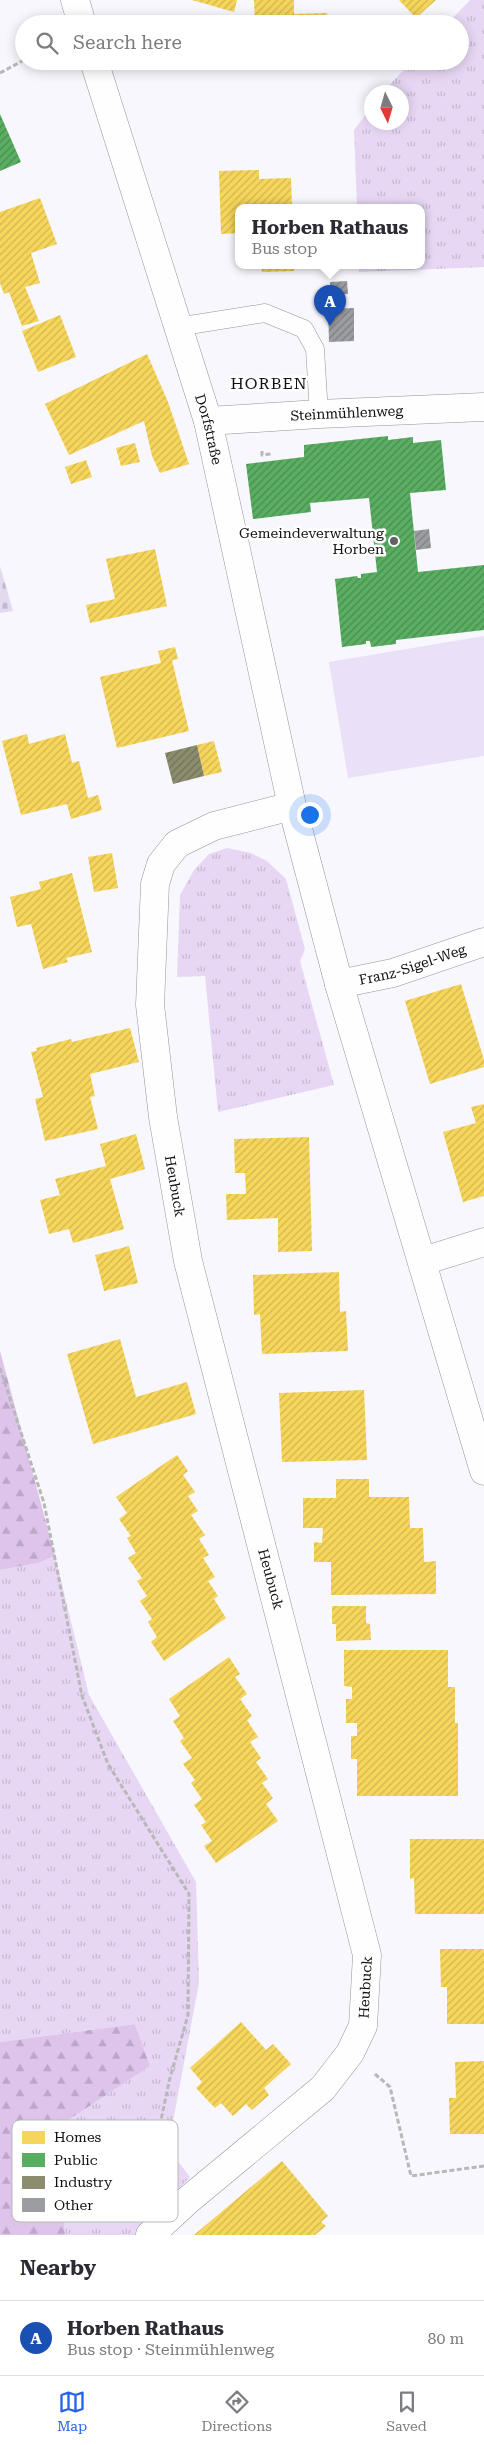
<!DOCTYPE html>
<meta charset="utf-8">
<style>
body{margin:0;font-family:"Roboto Serif",serif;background:#f7f7f7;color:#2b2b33}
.compass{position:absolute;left:364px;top:85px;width:45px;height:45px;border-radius:50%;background:#fff;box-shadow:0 2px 12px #0003;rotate:175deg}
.you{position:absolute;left:309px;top:814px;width:18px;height:18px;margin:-12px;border:4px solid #fff;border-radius:50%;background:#1a73e8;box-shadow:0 0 0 8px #1a73e833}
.badge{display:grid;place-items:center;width:32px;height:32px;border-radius:50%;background:#2563eb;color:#fff;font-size:16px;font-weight:700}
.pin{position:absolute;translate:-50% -41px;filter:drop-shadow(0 1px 2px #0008)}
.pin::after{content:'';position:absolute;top:26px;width:18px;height:15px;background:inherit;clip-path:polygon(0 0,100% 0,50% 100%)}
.popup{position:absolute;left:235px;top:204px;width:190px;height:65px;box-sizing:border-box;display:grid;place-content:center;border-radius:10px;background:#fff;filter:drop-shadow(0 1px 4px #0005);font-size:16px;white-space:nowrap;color:#7c7c81}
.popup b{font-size:19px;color:#2b2b33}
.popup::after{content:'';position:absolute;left:50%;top:100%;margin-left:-10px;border:10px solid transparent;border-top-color:#fff}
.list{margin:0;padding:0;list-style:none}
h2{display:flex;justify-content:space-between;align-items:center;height:65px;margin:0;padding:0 20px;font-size:21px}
h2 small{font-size:16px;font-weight:400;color:#7c7c81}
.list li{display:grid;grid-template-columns:32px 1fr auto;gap:15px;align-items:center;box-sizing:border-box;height:75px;padding:0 20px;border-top:1px solid #e1e1e2}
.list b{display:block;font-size:19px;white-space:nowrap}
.list p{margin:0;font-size:16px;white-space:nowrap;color:#7c7c81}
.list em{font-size:16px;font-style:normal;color:#7c7c81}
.icon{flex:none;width:28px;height:28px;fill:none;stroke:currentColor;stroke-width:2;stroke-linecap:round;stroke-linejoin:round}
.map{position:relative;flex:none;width:484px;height:2235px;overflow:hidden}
.search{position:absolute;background:#fff;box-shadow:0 2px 12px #0003;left:15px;right:15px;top:15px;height:55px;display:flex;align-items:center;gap:12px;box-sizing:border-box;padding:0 18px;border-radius:28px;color:#7c7c81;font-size:19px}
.sheet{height:140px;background:#fff}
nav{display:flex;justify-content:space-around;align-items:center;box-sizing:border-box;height:70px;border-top:1px solid #e1e1e2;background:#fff;font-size:14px;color:#7c7c81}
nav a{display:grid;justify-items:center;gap:2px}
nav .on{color:#2563eb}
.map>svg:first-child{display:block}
</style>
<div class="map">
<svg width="484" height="2235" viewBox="0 0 484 2235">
<defs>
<pattern id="grass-tufts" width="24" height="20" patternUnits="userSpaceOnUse" patternTransform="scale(1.25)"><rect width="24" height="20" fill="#e7d7f4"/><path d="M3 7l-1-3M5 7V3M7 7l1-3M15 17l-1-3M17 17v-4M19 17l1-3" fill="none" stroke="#c5b8d0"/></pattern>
<pattern id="forest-firs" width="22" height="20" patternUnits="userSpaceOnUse" patternTransform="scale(1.25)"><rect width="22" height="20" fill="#dec4eb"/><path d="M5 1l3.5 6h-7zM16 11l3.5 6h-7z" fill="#bda7c8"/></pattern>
<pattern id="cemetery-stones" width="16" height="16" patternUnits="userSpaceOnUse" patternTransform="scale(1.25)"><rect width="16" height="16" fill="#e3daef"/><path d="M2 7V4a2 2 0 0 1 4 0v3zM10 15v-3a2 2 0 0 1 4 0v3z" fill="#c2bacc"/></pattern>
<pattern id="homes-hatch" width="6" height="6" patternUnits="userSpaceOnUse" patternTransform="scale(1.25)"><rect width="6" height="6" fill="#f6d55c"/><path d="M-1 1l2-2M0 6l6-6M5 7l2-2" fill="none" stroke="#d2b64f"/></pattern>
<pattern id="public-hatch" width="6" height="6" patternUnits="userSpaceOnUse" patternTransform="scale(1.25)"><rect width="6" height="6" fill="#5aae61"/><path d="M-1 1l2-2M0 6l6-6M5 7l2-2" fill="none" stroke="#498c4f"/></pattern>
<pattern id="industry-hatch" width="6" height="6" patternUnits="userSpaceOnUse" patternTransform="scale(1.25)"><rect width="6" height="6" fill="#8c8c6e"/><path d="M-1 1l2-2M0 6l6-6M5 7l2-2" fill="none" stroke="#717159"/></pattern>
<pattern id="building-hatch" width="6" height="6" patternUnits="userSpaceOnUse" patternTransform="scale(1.25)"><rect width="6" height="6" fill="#9c9da1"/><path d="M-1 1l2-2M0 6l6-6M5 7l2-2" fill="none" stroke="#7e7f82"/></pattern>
</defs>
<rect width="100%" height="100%" fill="#f7f7fd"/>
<g fill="url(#grass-tufts)">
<path d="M 470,0 L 484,0 L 484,267 L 359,272 L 359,265 L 421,265 L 421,207 L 357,207 L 354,130 L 371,108 L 372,122 L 402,122 L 402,92 L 383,92 L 412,61 L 460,61 L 460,24 L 447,24 Z"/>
<path d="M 227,848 L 251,853 L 267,861 L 286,879 L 305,949 L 300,961 L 334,1085 L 218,1112 L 205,976 L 177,977 L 180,895 L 194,870 L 209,854 Z"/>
<path d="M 55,1556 L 89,1695 L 196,1882 L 199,1983 L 168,2148 L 190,2177 L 136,2235 L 65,2235 L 55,2129 L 150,2066 L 135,2024 L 0,2042 L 0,1570 L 38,1563 Z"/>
</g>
<g fill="url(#forest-firs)">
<path d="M 0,1351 L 55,1556 L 38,1563 L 0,1570 Z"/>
<path d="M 135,2024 L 150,2066 L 55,2129 L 65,2235 L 0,2235 L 0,2042 Z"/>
</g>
<path fill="url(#cemetery-stones)" d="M 0,566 L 13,611 L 0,613 Z"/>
<path fill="#eae0f8" d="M 484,636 L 484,756 L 348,778 L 329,662 Z"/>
<g fill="url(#homes-hatch)">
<path d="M 192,0 L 237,0 L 234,12 Z"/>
<path d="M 254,0 L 294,0 L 294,14 L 327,13 L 328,24 L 255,24 Z"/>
<path d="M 399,0 L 436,0 L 416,18 Z"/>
<path d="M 211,17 L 220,20 L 223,24 L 201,24 Z"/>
<path d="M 259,170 L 259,179 L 291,178 L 292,207 L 239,207 L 239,233 L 221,234 L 219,171 Z"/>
<path d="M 40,198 L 57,244 L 31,253 L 40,283 L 25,287 L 39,321 L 22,326 L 9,292 L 4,294 L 0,283 L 0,212 Z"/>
<path d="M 261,265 L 294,265 L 294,271 L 262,272 Z"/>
<path d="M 60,315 L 76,357 L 38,372 L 22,331 Z"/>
<path d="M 147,354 L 168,402 L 189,464 L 160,473 L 152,456 L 144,421 L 69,455 L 45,404 Z"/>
<path d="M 135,443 L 140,462 L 121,466 L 116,448 Z"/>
<path d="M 86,460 L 92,477 L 71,484 L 65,467 Z"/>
<path d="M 155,549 L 167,606 L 90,623 L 86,605 L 115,599 L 106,559 Z"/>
<path d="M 175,647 L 178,659 L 172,660 L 189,731 L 117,748 L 100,677 L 161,663 L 158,651 Z"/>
<path d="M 27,734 L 29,744 L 65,734 L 72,763 L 79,761 L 88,798 L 98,795 L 102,810 L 71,819 L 67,804 L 21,815 L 2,741 Z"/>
<path d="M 214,741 L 222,772 L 204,776 L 197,745 Z"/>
<path d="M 112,853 L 118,888 L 94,892 L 88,857 Z"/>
<path d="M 72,873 L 92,952 L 66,958 L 68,962 L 43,969 L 31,924 L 17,927 L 10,897 L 41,889 L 39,882 Z"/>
<path d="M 461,984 L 484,1060 L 484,1067 L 430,1084 L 405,1001 Z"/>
<path d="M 130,1028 L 139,1062 L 90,1074 L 95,1096 L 90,1097 L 98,1129 L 45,1141 L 35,1099 L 43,1097 L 31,1052 L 37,1051 L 36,1048 L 71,1039 L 72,1042 Z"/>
<path d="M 484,1104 L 484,1196 L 463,1202 L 443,1132 L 476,1123 L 471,1107 Z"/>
<path d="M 136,1134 L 145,1169 L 110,1179 L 124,1229 L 73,1243 L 69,1229 L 49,1234 L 40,1200 L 60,1195 L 55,1179 L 106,1166 L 100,1144 Z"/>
<path d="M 309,1137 L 312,1251 L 278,1252 L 278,1218 L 227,1220 L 226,1194 L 246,1194 L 245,1173 L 235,1173 L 234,1139 Z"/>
<path d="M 129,1246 L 138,1283 L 104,1291 L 95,1255 Z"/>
<path d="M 339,1272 L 340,1312 L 346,1311 L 348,1351 L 262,1354 L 260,1314 L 254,1315 L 253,1275 Z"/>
<path d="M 120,1339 L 136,1397 L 187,1382 L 196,1414 L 93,1444 L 67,1354 Z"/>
<path d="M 364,1390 L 367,1460 L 282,1462 L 279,1393 Z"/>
<path d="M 177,1455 L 188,1471 L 183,1475 L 195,1492 L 188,1496 L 198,1511 L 191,1515 L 205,1535 L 199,1539 L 209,1555 L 203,1558 L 215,1577 L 208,1581 L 218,1596 L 214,1599 L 226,1618 L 164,1661 L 151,1642 L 157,1637 L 148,1622 L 152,1619 L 140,1601 L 147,1596 L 137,1581 L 142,1578 L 128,1558 L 136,1553 L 127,1538 L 131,1536 L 119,1519 L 127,1513 L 116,1497 Z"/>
<path d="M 336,1479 L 369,1479 L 369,1497 L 409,1497 L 410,1528 L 423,1528 L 424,1562 L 436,1561 L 436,1594 L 331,1595 L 331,1562 L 314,1562 L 314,1542 L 322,1543 L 323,1528 L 303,1528 L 303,1498 L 336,1498 Z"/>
<path d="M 332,1606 L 366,1606 L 366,1623 L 370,1624 L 371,1640 L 336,1641 L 336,1624 L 332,1624 Z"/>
<path d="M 344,1650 L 448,1650 L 448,1687 L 455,1687 L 455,1723 L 458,1723 L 458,1796 L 357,1796 L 357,1759 L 351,1759 L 351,1736 L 357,1736 L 357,1723 L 346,1723 L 346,1699 L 352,1699 L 352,1687 L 344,1686 Z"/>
<path d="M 229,1657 L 240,1674 L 235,1677 L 247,1694 L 240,1699 L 252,1716 L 247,1720 L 258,1737 L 250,1742 L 261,1758 L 256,1762 L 268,1779 L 262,1783 L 273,1798 L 266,1804 L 278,1821 L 216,1863 L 204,1846 L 212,1841 L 201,1825 L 206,1822 L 194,1805 L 202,1799 L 191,1783 L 195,1780 L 183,1764 L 192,1758 L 180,1741 L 184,1738 L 173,1721 L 180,1716 L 169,1699 Z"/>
<path d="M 410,1839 L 484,1839 L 484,1914 L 415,1914 L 414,1878 L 410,1879 Z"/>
<path d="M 440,1949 L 484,1949 L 484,2024 L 447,2024 L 447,1987 L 441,1987 Z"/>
<path d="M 241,2022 L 266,2050 L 273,2044 L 291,2064 L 264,2088 L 269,2095 L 252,2110 L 246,2104 L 233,2116 L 221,2103 L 215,2108 L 196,2088 L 202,2082 L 190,2068 Z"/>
<path d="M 484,2061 L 484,2134 L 450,2134 L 449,2098 L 456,2098 L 455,2062 Z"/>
<path d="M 282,2161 L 328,2216 L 321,2222 L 326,2226 L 315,2235 L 194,2235 Z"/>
</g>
<g fill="url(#public-hatch)">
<path d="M 0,114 L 21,162 L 0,171 Z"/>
<path d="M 388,436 L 388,440 L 413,437 L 413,443 L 441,440 L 446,490 L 410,493 L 418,572 L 484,565 L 484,630 L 396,640 L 396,644 L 371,647 L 370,641 L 366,641 L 366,644 L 342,647 L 335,579 L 357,576 L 358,578 L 361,578 L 361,574 L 377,572 L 369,498 L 310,503 L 311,512 L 253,519 L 246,464 L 304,457 L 304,445 Z"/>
</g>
<path fill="url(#industry-hatch)" d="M 197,745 L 204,776 L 173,784 L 165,753 Z"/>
<g fill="url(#building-hatch)">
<path d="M 347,281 L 348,294 L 331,295 L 330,282 Z"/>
<path d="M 354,308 L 354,341 L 329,342 L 328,309 Z"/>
<path d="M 429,529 L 431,548 L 416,550 L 414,531 Z"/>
</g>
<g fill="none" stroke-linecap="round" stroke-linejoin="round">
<g stroke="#959597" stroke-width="19">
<path id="service" d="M 177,327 L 265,313 L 304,329 L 315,349 L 319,414"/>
</g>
<g stroke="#959597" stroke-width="29">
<g id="minor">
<path id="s1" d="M 208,421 L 319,414 L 484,407"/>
<path id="s2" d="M 339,984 L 393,973 L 484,942"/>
<path d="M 423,1261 L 484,1242"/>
<path id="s3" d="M 150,2235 L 188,2200 L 323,2088 L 350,2053 L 363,2026 L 367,1955 L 188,1261 L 163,1117 L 150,1005 L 155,884 L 161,864 L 177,844 L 214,826 L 292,806"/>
</g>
</g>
<g stroke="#959597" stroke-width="29">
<g id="tertiary">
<path d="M 75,0 L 82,24"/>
<path id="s4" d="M 94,61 L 208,421 L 292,806 L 339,984 L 484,1471"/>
</g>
</g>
<g stroke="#b8b8b9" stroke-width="3" stroke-dasharray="5 2.5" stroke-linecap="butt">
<path d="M 0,73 L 24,60"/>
<path d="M 262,451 L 262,455 L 271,454"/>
<path d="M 0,1368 L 44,1503 L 82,1696 L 108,1764 L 189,1894 L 188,2015 L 170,2078 L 153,2157 L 167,2174"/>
<path d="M 375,2074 L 390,2087 L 411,2176 L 484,2166"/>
</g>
<use href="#service" stroke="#fefeff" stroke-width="18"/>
<use href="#minor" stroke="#fefeff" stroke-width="28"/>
<use href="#tertiary" stroke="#fefeff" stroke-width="28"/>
</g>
<circle fill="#626264" stroke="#fff" stroke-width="2" cx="394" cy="541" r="5"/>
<g text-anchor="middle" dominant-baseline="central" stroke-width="5" stroke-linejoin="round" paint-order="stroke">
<g font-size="14" fill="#111" stroke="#fff">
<text stroke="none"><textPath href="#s1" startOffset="139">Steinmühlenweg</textPath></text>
<text stroke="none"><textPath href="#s4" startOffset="386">Dorfstraße</textPath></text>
<text stroke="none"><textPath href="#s2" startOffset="76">Franz-Sigel-Weg</textPath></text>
<text transform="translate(175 1186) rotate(80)">Heubuck</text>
<text transform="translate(271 1579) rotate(75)">Heubuck</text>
<text stroke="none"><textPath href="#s3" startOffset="340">Heubuck</textPath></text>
</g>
<g font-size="14" fill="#111" stroke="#fff" text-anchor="end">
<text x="384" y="533">Gemeindeverwaltung<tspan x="384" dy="16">Horben</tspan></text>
</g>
<g font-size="16" letter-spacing="1" fill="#111" stroke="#fff">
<text x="269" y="383">HORBEN</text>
</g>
</g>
<rect x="12" y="2120" width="166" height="102" rx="8" fill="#fff" stroke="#b8b8b8" stroke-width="1"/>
<rect x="22" y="2131" width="23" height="13" fill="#f6d55c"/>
<rect x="22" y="2153" width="23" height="14" fill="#5aae61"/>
<rect x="22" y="2176" width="23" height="13" fill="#8c8c6e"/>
<rect x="22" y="2198" width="23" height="14" fill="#9c9da1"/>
<g font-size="14" fill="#111">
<text x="54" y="2142">Homes</text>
<text x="54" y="2165">Public</text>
<text x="54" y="2187">Industry</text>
<text x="54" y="2210">Other</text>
</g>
</svg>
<svg class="compass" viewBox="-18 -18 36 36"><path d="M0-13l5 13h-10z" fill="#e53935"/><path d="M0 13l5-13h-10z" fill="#7c7c81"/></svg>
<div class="you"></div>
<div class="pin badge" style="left:330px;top:326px;background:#1a4fb4">A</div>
<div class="popup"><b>Horben Rathaus</b>Bus stop</div>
<div class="search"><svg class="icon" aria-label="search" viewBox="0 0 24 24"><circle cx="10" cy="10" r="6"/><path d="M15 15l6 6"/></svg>Search here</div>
</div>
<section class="sheet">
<h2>Nearby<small></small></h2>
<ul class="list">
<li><span class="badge" style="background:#1a4fb4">A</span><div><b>Horben Rathaus</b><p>Bus stop · Steinmühlenweg</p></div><em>80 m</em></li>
</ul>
</section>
<nav>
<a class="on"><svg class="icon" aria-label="map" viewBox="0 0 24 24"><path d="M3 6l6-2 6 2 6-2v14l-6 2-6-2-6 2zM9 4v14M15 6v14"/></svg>Map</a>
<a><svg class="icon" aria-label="directions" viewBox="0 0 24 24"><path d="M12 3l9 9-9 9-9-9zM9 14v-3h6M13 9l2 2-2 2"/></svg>Directions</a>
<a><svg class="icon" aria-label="saved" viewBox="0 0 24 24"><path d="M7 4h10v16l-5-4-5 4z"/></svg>Saved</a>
</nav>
